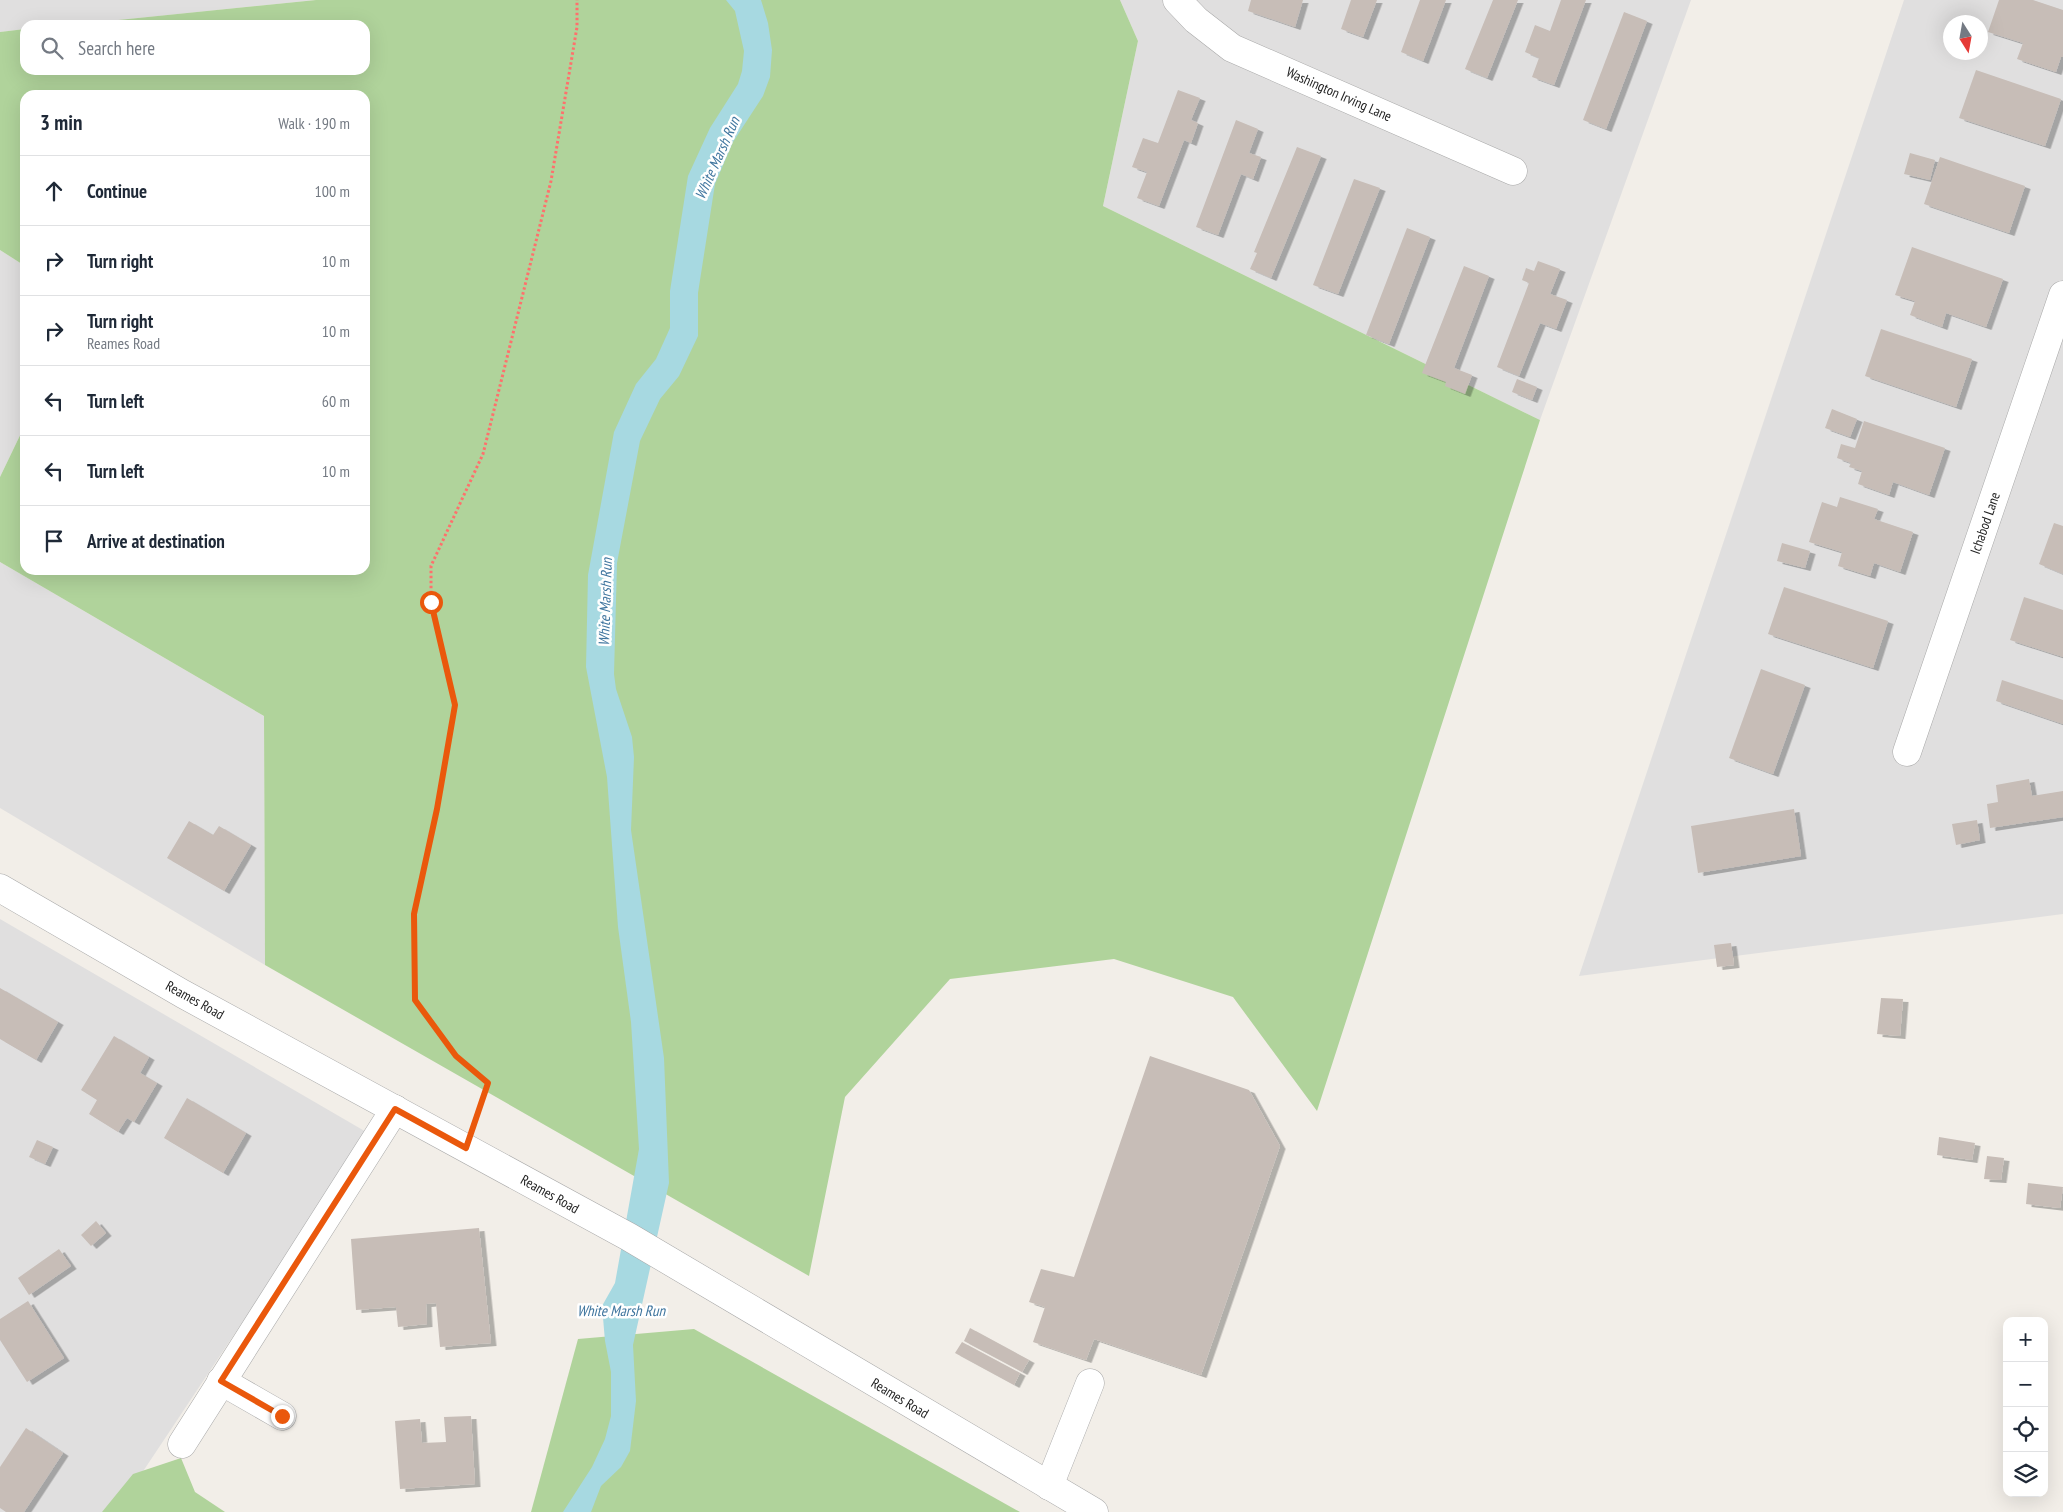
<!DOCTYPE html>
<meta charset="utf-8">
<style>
body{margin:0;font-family:"PT Sans Narrow",sans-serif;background:#f6f6f7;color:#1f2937}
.controls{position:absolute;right:15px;bottom:15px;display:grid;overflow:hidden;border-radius:10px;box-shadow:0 5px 20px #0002}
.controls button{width:45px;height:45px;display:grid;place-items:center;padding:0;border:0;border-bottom:1px solid #e0e1e3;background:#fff;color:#1f2937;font:25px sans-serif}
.compass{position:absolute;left:1943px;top:15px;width:45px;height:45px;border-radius:50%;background:#fff;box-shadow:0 5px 20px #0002;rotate:169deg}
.stop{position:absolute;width:15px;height:15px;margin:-11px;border:4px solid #ea580c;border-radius:50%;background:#fff}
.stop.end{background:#ea580c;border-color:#fff;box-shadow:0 1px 5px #0008}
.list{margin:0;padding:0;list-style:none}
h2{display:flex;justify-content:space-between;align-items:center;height:65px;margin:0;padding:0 20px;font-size:21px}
h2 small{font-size:16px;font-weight:400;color:#747a83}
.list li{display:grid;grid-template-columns:32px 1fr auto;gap:15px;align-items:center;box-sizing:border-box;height:70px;padding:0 20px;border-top:1px solid #e0e1e3}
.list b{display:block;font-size:19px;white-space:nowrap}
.list p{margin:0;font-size:16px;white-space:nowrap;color:#747a83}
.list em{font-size:16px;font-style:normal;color:#747a83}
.icon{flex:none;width:28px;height:28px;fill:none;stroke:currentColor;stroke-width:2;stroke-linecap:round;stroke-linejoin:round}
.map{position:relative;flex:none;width:2063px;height:1512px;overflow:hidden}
.search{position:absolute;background:#fff;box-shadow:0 5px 20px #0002;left:20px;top:20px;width:350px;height:55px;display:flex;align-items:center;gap:12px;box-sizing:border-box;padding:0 18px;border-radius:15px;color:#747a83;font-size:19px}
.panel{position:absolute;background:#fff;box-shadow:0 5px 20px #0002;left:20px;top:90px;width:350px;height:485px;border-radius:15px}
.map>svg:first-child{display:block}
</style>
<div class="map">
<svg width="2063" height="1512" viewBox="0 0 2063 1512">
<defs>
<filter id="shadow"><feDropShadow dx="5.5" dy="3" stdDeviation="0" flood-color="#0004"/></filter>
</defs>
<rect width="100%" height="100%" fill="#f2eee8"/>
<g fill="#e0dfdf" fill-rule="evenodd">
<path d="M 0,0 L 316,0 L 69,25 L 25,25 L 25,29 L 0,32 Z"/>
<path d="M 1120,0 L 1691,0 L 1540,420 L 1103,206 L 1138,41 Z"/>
<path d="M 1904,0 L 2063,0 L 2063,914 L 1579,976 ZM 1950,22 L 1980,22 L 1980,52 L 1950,52 Z"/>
<path d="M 0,250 L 25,266 L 25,425 L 0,477 Z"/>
<path d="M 0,562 L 264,716 L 265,965 L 0,808 Z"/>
<path d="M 0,919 L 368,1133 L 116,1512 L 0,1512 Z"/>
</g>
<g fill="#b0d39b">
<path d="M 316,0 L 1120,0 L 1138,41 L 1103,206 L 1540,420 L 1317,1111 L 1233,997 L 1114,959 L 950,979 L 845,1097 L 809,1276 L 265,965 L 264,716 L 0,562 L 0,477 L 25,425 L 25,570 L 365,570 L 365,95 L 25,95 L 25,266 L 0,250 L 0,32 L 25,29 L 25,70 L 365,70 L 365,25 L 69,25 Z"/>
<path d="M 694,1329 L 1020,1512 L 531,1512 L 578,1339 Z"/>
<path d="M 181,1458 L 195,1492 L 225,1512 L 102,1512 L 133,1474 Z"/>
</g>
<path fill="#a7d9e1" d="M 726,0 L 761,0 L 768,23 L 772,50 L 770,77 L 763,96 L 733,142 L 715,184 L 698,293 L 698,336 L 679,376 L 660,399 L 640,441 L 617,563 L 614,674 L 616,689 L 632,737 L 634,757 L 631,830 L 664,1058 L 669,1183 L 633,1345 L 636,1401 L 630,1451 L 621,1467 L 601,1486 L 591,1512 L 563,1512 L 592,1467 L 605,1439 L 611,1416 L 611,1372 L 605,1341 L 602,1306 L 615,1283 L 639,1149 L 631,1022 L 618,927 L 607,777 L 586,667 L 588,575 L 614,432 L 636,384 L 656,359 L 670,328 L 670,291 L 688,176 L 710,128 L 738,84 L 742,71 L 744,51 L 735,11 Z"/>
<g fill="#c7bdb7" filter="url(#shadow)">
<path d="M 1251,0 L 1303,0 L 1295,27 L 1248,11 Z"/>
<path d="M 1351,0 L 1377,0 L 1363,37 L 1341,29 Z"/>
<path d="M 1420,0 L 1446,0 L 1423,61 L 1401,52 Z"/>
<path d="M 1493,0 L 1518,0 L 1487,78 L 1465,69 Z"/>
<path d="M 1561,0 L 1586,0 L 1554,85 L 1532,77 L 1539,58 L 1525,52 L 1535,25 L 1550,31 Z"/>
<path d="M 1999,0 L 2033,0 L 2063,10 L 2063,57 L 2061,57 L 2056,72 L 2017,59 L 2023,43 L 1988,32 Z"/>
<path d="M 1624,12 L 1647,21 L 1606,129 L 1583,120 Z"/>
<path d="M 1976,70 L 2061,99 L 2045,146 L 1959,118 Z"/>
<path d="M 1178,90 L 1200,98 L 1191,120 L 1198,123 L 1191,143 L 1184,140 L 1159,206 L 1137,198 L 1147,172 L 1132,167 L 1143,138 L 1158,143 Z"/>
<path d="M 1236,120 L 1258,129 L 1249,153 L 1261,157 L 1253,179 L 1241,174 L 1218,235 L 1196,227 Z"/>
<path d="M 1297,147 L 1321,156 L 1271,278 L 1250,269 L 1257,253 L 1254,252 Z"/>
<path d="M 1910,153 L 1935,160 L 1930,180 L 1904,174 Z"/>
<path d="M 1940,157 L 2025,186 L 2009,233 L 1924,204 Z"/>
<path d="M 1354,179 L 1380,188 L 1338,294 L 1313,285 Z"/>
<path d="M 1407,228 L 1430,237 L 1389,344 L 1366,335 Z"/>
<path d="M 1912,247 L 2003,279 L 1986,327 L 1946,313 L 1942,327 L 1910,315 L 1915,301 L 1895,295 Z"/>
<path d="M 1538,261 L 1560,269 L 1550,294 L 1567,300 L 1556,329 L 1540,323 L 1519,376 L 1497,367 L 1529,283 L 1522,280 L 1526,268 L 1534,271 Z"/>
<path d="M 1464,266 L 1489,276 L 1454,368 L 1472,375 L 1465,394 L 1445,386 L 1446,382 L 1422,373 Z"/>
<path d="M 1881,329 L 1972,359 L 1956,407 L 1865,376 Z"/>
<path d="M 1517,379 L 1537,387 L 1532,400 L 1512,392 Z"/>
<path d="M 1832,409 L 1857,419 L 1850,437 L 1825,428 Z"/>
<path d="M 1864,421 L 1945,448 L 1929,495 L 1893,482 L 1889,495 L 1858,484 L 1862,471 L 1849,467 L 1851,463 L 1837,458 L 1841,444 L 1855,448 Z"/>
<path d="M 1840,497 L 1878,509 L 1874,519 L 1913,532 L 1900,572 L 1874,563 L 1870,576 L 1838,566 L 1842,552 L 1809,542 L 1822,502 L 1837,507 Z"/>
<path d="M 2054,523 L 2063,526 L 2063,574 L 2039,564 Z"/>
<path d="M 1782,543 L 1810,551 L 1805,568 L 1777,561 Z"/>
<path d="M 1784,587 L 1888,621 L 1873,668 L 1768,634 Z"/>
<path d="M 2024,597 L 2063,610 L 2063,657 L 2010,640 Z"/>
<path d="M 1761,669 L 1805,685 L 1773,774 L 1729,758 Z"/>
<path d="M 2002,680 L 2063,700 L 2063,724 L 1996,701 Z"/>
<path d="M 2029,779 L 2032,796 L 2063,791 L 2063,817 L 1990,828 L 1987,804 L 1998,802 L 1996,785 Z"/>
<path d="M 1794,809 L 1801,856 L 1698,873 L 1691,826 Z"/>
<path d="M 1977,820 L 1980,840 L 1956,845 L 1952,824 Z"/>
<path d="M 189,821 L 213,835 L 219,826 L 251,845 L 224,891 L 167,858 Z"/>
<path d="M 1731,943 L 1734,965 L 1717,967 L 1714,945 Z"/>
<path d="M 0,988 L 58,1022 L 36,1060 L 0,1039 Z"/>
<path d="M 1881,998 L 1903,999 L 1900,1036 L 1877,1034 Z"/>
<path d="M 114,1036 L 149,1057 L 140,1073 L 157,1083 L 134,1122 L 127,1118 L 118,1132 L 89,1114 L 97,1100 L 81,1090 Z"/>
<path d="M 1150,1056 L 1249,1090 L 1280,1146 L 1201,1375 L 1094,1339 L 1086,1360 L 1033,1342 L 1045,1307 L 1029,1302 L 1041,1269 L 1074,1277 Z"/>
<path d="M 187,1098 L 246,1133 L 223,1173 L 164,1138 Z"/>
<path d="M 1939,1137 L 1975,1143 L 1972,1160 L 1937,1155 Z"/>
<path d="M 37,1140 L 53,1147 L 45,1164 L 29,1157 Z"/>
<path d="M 1987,1156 L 2004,1158 L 2001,1180 L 1984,1179 Z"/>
<path d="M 2028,1183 L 2063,1187 L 2060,1208 L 2026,1204 Z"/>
<path d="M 96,1221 L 106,1233 L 91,1246 L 81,1235 Z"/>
<path d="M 479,1228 L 491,1343 L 440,1347 L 436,1303 L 426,1304 L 427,1324 L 398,1327 L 396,1307 L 356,1310 L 351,1239 Z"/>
<path d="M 59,1249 L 71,1266 L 29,1295 L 18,1278 Z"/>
<path d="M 28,1301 L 64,1358 L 27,1382 L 0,1340 L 0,1319 Z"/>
<path d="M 970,1328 L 1029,1360 L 1022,1372 L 964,1341 Z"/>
<path d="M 962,1342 L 1020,1373 L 1014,1385 L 955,1353 Z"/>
<path d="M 471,1416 L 475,1484 L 400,1489 L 395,1421 L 420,1419 L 422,1443 L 446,1442 L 444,1417 Z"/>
<path d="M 26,1428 L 63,1453 L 24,1512 L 6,1512 L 0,1508 L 0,1467 Z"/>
</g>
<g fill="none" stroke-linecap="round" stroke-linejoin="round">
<g stroke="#a9a9a9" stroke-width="29">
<g id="minor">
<path d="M 1177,0 L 1196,20 L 1232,48 L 1513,171"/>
<path d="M 1907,752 L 2063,295"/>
<path d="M 0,888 L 183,994 L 629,1237 L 1094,1512"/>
<path d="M 221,1381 L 282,1416"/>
<path d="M 182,1444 L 395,1109"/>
<path d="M 1049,1486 L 1090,1383"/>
</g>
</g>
<path stroke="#ff706c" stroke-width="3" stroke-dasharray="2.5 2.5" stroke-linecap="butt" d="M 476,1116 L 488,1083 L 456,1056 L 415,1000 L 414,914 L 437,809 L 455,705 L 431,602 L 431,566 L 483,454 L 551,181 L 577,27 L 577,0"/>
<use href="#minor" stroke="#fff" stroke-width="28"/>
</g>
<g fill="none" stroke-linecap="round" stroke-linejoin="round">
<path stroke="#ea580c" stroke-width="6" d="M 282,1416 L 221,1381 L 395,1109 L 466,1148 L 488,1083 L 456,1056 L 415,1000 L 414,914 L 437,809 L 455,705 L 431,602"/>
</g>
<g text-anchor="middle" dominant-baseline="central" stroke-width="5" stroke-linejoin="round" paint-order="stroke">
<g font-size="14" fill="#222" stroke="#fff">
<text transform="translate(1339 94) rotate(24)">Washington Irving Lane</text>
<text transform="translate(1985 523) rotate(-71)">Ichabod Lane</text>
<text transform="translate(195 1000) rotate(29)">Reames Road</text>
<text transform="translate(550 1194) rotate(29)">Reames Road</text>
<text transform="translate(900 1398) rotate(31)">Reames Road</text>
</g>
<g font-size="15" font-style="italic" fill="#40769f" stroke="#fff">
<text transform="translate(717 158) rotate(-66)">White Marsh Run</text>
<text transform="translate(605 602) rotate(-88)">White Marsh Run</text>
<text x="621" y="1310">White Marsh Run</text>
</g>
</g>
</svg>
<div class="controls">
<button>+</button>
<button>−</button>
<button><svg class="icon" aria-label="locate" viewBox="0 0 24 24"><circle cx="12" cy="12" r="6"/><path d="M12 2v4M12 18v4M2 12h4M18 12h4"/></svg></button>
<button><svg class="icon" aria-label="layers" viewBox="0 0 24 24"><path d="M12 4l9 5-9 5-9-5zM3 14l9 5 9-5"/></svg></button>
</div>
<svg class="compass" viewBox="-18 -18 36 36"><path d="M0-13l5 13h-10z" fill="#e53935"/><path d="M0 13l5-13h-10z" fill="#747a83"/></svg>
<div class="stop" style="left:431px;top:602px"></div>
<div class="stop end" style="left:282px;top:1416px"></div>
<div class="search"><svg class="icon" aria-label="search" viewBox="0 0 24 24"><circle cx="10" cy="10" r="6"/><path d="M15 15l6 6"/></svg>Search here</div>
<section class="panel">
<h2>3 min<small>Walk · 190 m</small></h2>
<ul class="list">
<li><svg class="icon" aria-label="ahead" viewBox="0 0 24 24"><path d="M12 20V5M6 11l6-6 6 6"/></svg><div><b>Continue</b></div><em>100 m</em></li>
<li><svg class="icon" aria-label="right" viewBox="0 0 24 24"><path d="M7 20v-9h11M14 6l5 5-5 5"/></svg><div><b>Turn right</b></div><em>10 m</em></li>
<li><svg class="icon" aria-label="right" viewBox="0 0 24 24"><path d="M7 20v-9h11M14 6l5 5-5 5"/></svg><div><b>Turn right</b><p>Reames Road</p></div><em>10 m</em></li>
<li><svg class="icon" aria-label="left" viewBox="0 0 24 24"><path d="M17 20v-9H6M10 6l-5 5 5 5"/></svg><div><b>Turn left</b></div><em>60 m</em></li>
<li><svg class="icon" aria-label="left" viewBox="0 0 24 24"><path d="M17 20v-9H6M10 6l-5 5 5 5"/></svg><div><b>Turn left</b></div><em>10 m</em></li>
<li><svg class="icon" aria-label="arrive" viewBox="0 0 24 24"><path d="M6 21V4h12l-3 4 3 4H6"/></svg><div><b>Arrive at destination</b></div></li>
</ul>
</section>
</div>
